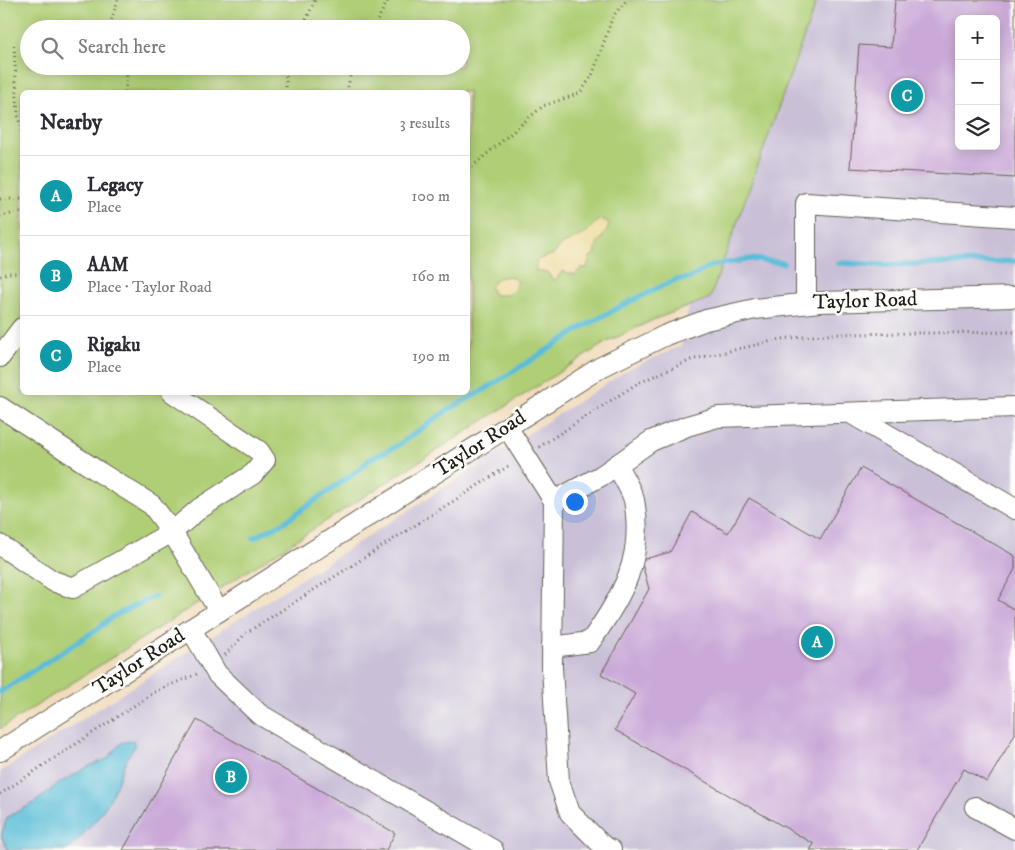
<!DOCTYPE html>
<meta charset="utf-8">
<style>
body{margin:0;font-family:"IM FELL DW Pica",serif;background:#f7f7f7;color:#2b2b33}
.controls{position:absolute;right:15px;top:15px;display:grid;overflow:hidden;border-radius:8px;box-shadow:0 2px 12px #0003}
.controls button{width:45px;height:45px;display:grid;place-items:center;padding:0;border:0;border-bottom:1px solid #e1e1e2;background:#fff;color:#2b2b33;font:25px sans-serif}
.you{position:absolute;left:574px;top:501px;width:18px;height:18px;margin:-12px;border:4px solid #fff;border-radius:50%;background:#1a73e8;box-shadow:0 0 0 8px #1a73e833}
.badge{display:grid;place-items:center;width:32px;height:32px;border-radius:50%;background:#1f6fb2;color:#fff;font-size:16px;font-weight:700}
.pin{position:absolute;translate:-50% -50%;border:2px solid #fff;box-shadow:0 1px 5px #0006}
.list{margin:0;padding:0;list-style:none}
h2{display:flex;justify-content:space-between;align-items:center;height:65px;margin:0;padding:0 20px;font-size:21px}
h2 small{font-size:16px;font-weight:400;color:#7c7c81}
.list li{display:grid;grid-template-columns:32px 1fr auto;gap:15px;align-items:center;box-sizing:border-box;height:80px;padding:0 20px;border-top:1px solid #e1e1e2}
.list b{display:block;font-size:19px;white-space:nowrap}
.list p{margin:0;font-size:16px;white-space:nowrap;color:#7c7c81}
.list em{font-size:16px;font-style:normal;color:#7c7c81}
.icon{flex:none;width:28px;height:28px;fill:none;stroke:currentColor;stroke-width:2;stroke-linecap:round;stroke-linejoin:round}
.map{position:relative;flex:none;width:1015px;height:850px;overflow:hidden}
.search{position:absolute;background:#fff;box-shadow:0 2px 12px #0003;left:20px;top:20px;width:450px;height:55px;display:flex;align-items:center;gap:12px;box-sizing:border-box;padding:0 18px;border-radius:28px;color:#7c7c81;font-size:19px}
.panel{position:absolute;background:#fff;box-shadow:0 2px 12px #0003;left:20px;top:90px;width:450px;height:305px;border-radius:8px}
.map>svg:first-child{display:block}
</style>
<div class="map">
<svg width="1015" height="850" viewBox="0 0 1015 850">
<rect width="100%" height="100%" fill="#fdfcf7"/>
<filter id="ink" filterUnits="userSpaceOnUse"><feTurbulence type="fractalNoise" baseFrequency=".02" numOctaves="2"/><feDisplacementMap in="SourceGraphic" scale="10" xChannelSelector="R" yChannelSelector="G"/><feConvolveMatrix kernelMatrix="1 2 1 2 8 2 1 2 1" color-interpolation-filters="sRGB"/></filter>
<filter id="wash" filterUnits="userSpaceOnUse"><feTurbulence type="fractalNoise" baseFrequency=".0096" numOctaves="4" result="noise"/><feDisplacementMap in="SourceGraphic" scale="20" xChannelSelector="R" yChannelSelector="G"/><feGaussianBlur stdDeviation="1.12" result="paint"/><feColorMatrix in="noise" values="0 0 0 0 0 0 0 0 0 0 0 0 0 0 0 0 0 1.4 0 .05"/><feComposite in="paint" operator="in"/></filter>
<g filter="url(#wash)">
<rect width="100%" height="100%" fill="#f1ddbe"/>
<path fill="#c9bfd7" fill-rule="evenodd" d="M 817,0 L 1015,0 L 1015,850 L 0,850 L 0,772 L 629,369 L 681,346 L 689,306 L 710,298 ZM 959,19 L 996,19 L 996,146 L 959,146 Z"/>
<path fill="#afce75" stroke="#667548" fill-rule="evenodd" d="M 0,0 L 817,0 L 710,298 L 653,320 L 605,343 L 0,729 ZM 29,29 L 461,29 L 461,66 L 29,66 ZM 22,92 L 468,92 L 468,392 L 22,392 Z"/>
<g fill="#eeda9e" stroke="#857b5d">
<path d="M 602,219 L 609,223 C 609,235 593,241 596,253 L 590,257 L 587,268 L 581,268 L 575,275 L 562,271 L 556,280 L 553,280 L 547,272 L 535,271 L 537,260 L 554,254 L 561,245 L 585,234 L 594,224 Z"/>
<path d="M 509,276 L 518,281 L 515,288 L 508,295 L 494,295 L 490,287 L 497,278 Z"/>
</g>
<path fill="#5abdd8" stroke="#3b6c7a" d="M 133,740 L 135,746 C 123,761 120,778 112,795 C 102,816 83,834 68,850 L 8,850 L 1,836 L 7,817 L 34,803 L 58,784 L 89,766 L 107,759 L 121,743 Z"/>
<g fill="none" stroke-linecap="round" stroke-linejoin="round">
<g stroke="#5abdd8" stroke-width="5.5">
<path d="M 839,263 L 883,265 L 1015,261"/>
<path d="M 253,538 L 283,523 L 360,469 L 370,459 L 397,446 L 446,411 L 484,390 L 583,327 L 629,302 L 675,280 L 690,278 L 710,266 L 750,259 L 783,263"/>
<path d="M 0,692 L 99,628 L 112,617 L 155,596"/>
</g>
</g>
<g id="blocks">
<g fill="#caa9d8" fill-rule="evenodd">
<path d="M 895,0 L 1015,0 L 1015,178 L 850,168 L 859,45 L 891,47 ZM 959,19 L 996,19 L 996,146 L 959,146 Z"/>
<path d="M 861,468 L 1015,556 L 1015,569 L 998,600 L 1015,610 L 1015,734 L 987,782 L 964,769 L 917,850 L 810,850 L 814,844 L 615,730 L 635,694 L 601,674 L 649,589 L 641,560 L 670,552 L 692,512 L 728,533 L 749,498 L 820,539 Z"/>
<path d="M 197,720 L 395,833 L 386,850 L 123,850 Z"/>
</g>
</g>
</g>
<g filter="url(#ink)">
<use href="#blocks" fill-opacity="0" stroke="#676055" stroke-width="1"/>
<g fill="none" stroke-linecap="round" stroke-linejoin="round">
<g stroke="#676055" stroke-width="22">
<g id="minor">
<path d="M 806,302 L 806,203 L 1015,217"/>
<path d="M 0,357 L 22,328"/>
<path d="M 0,407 L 99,472 L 152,505 L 172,532 L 219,611"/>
<path d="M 852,414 L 1015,509"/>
<path d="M 507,427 L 554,501 L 552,667 L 559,781 L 570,813 L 602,845 L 611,850"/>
<path d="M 554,501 L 601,476 L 651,441 L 687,426 L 718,417 L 1015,407"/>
<path d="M 0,545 L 53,581 L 73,588 L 172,532 L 199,509 L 253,474 L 265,460 L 259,451 L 172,392"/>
<path d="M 191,629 L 217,674 L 259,714 L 493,850"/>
<path d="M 552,647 L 590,642 C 622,597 645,558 634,500 C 631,489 622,476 617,465"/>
<path d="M 0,751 L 601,367 L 666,335 L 706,320 L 755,309 L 820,302 L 1015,297"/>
<path d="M 975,807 L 1015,829"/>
</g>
</g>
<g stroke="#676055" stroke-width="3" stroke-dasharray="1 4" stroke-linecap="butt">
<path d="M 112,29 L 110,24 L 118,0"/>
<path d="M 302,29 L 315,0"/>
<path d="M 373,29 L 388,0"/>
<path d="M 14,46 L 18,115 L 22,135"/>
<path d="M 125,66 L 127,73 L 125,92"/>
<path d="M 286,92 L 286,66"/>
<path d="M 347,92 L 352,66"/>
<path d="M 468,170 L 543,106 L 580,93 L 592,76 L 613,16 L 627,0"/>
<path d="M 0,199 L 22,199"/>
<path d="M 0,216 L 22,212"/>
<path d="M 0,276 L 7,273 L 22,273"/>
<path d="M 539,447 L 638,383 L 691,360 L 781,339 L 835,334 L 1015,332"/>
<path d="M 225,655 L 246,633 L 510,465"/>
<path d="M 0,794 L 158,690 L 197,674"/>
</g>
<use href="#minor" stroke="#fff" stroke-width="20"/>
</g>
</g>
<g text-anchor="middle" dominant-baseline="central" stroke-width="5" stroke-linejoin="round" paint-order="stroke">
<g font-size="21" fill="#1c1c1c" stroke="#fdfcf7">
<text transform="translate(865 301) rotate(-2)">Taylor Road</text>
<text transform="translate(480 444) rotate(-33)">Taylor Road</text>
<text transform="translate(139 662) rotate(-33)">Taylor Road</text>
</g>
</g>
</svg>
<div class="controls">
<button>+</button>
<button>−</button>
<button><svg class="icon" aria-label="layers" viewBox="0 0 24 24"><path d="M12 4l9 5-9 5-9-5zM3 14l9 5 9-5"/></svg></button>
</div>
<div class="you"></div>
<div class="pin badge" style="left:817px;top:642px;background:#0f9aa8">A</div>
<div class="pin badge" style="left:231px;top:777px;background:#0f9aa8">B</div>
<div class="pin badge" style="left:907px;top:96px;background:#0f9aa8">C</div>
<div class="search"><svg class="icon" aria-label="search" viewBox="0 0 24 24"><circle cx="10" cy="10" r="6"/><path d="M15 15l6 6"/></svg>Search here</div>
<section class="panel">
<h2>Nearby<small>3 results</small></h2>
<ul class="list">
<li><span class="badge" style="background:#0f9aa8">A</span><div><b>Legacy</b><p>Place</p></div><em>100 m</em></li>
<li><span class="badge" style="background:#0f9aa8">B</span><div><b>AAM</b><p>Place · Taylor Road</p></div><em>160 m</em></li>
<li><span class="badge" style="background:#0f9aa8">C</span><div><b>Rigaku</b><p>Place</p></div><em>190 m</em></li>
</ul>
</section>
</div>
